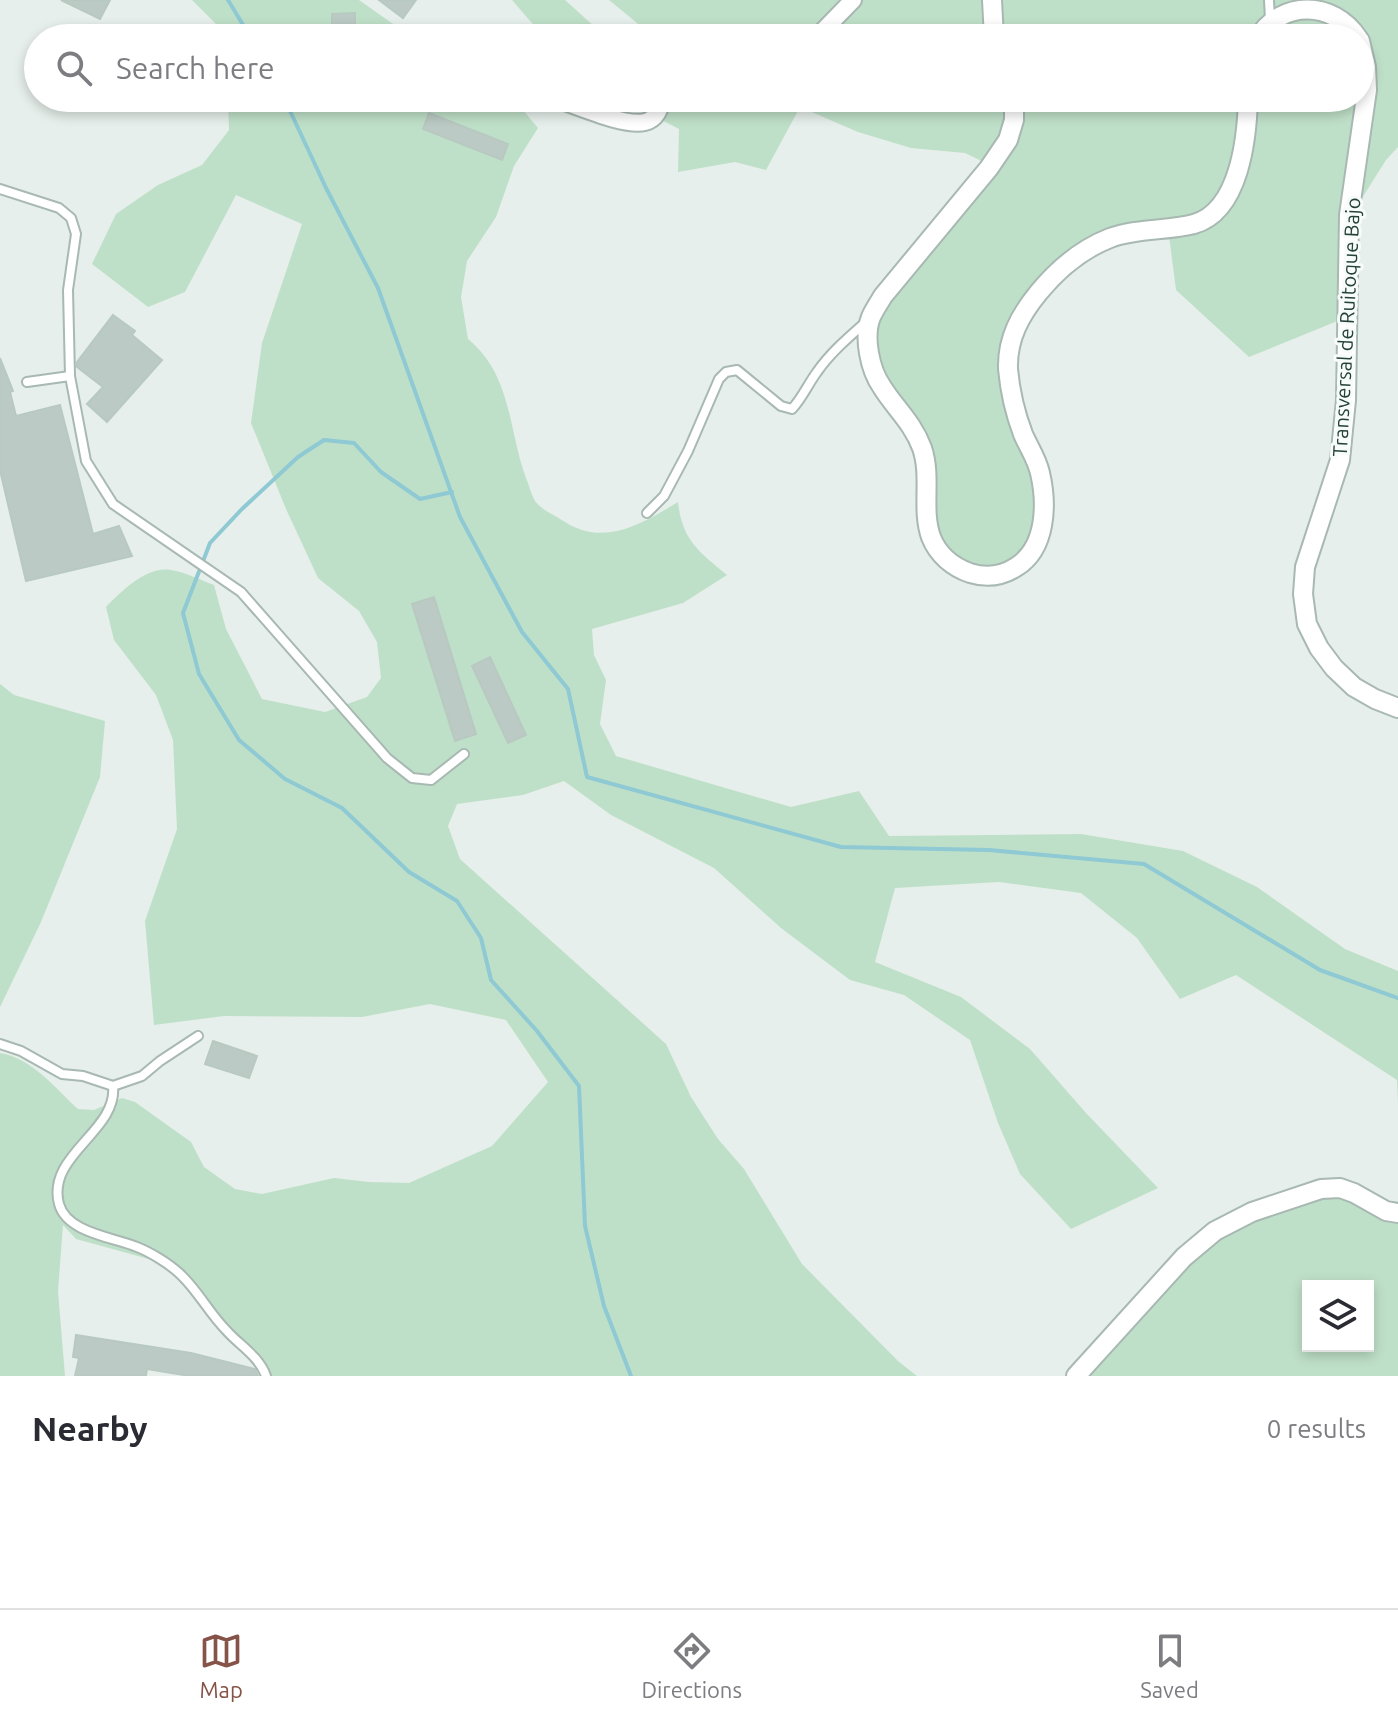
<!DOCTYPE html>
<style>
body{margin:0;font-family:Ubuntu,sans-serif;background:#f7f7f7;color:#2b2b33}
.controls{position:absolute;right:24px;bottom:24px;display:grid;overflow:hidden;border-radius:0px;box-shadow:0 4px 12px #0003}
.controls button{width:72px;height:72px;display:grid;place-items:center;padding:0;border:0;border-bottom:2px solid #e1e1e2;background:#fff;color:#2b2b33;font:40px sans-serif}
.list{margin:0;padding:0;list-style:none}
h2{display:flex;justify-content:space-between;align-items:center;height:104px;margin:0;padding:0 32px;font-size:34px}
h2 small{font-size:26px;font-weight:400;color:#7c7c81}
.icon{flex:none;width:44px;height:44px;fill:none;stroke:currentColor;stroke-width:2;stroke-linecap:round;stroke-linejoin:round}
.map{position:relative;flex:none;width:1398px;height:1376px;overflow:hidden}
.search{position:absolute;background:#fff;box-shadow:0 4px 12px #0003;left:24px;right:24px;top:24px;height:88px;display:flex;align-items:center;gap:20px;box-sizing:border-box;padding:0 28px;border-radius:44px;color:#7c7c81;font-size:30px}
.sheet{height:232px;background:#fff}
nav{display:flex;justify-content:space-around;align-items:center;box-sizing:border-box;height:112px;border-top:2px solid #e1e1e2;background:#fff;font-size:22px;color:#7c7c81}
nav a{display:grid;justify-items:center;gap:4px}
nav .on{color:#855347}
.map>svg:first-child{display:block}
</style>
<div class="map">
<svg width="1398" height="1376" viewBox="0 0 1398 1376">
<rect width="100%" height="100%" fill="#e6efeb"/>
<g fill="#bfe0c8" fill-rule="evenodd">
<path d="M 192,0 L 359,0 L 413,38 L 230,38 Z"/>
<path d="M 512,0 L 565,0 L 607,38 L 545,38 Z"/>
<path d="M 609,0 L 1398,0 L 1398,147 L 1386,160 L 1352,214 L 1350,307 L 1335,322 L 1249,357 L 1176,290 L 1168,228 L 1084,250 L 1024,315 L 1011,366 L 1047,498 L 1024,563 L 977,573 L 939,545 L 931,479 L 878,374 L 874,317 L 992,166 L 965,153 L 911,148 L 858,132 L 800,107 L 766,170 L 735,162 L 678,172 L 679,129 L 620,98 L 1360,98 L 1360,38 L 646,38 L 648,32 Z"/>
<path d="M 228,98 L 513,98 L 538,128 L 514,166 L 496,217 L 467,261 L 461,297 L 468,339 C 512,375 508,429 526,478 C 529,485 531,494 535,501 C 540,509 556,516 565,522 C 604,547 642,524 678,502 C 682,540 699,552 727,575 L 683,603 L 592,629 L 594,655 L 606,680 L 600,724 L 616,756 L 791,807 L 859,791 L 889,836 L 1081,834 L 1183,851 L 1257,887 L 1345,949 L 1398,971 L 1398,1104 L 1397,1080 L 1236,975 L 1180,999 L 1137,938 L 1081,893 L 999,882 L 895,888 L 875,962 L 961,997 L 1030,1049 L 1086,1113 L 1158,1188 L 1071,1229 L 1020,1174 L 998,1123 L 970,1040 L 904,995 L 850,980 L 781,928 L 714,868 L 611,815 L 564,781 L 523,795 L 457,804 L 448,826 L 460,859 L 666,1044 L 691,1097 L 718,1139 L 744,1169 L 802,1264 L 898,1361 L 917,1376 L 272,1376 L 266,1367 L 242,1351 L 195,1293 L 156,1261 L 76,1239 L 63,1225 L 58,1291 L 65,1376 L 0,1376 L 0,1053 C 32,1058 55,1088 78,1109 L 94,1110 L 122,1098 L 135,1102 L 191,1142 L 204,1167 L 235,1189 L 262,1194 L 334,1178 L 369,1182 L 409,1183 L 492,1146 L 548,1082 L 506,1020 L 430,1004 L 362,1017 L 224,1016 L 154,1025 L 145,921 L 177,829 L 173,740 L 156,695 L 114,640 L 106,607 C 122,591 146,566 171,570 C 185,572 200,580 214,585 L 226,629 L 262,699 L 325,712 L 367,697 L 381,678 L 377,642 L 359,611 L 318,578 L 286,509 L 251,423 L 262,343 L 302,224 L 236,195 L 185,292 L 148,307 L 92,264 L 116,214 L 158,185 L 202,165 L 229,130 Z"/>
<path d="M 0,684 L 14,695 L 105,721 L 100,777 L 41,922 L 0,1007 Z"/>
<path d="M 1321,1189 L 1398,1213 L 1398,1376 L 1078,1376 L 1215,1231 ZM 1308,1286 L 1368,1286 L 1368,1346 L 1308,1346 Z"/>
</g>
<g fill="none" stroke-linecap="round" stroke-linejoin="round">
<g stroke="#8ec9d4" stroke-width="4">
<path d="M 228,0 L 251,38"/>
<path d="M 284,98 L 326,188 L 378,288 L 460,517 L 522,632 L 568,689 L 587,777 L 841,847 L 989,850 L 1144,864 L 1320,970 L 1398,998"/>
<path d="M 452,492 L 420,499 L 381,472 L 354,443 L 324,440 L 298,457 L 242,509 L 210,543 L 183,613 L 199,674 L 239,740 L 285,779 L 342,808 L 409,872 L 457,901 L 481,938 L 491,980 L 537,1031 L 579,1086 L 585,1226 L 604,1306 L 631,1376"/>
</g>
</g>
<g fill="#bbcac4" stroke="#b8c9c2" stroke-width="2">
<path d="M 61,0 L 110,0 L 100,19 Z"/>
<path d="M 379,0 L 416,0 L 403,18 Z"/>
<path d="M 355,13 L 355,38 L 332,38 L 332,14 Z"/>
<path d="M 429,113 L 508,144 L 502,160 L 423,129 Z"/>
<path d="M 113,315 L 135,331 L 132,335 L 162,360 L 107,422 L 87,404 L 103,387 L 77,367 L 77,362 Z"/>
<path d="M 0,358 L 13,391 L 10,392 L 16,416 L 60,405 L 93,534 L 119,526 L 132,556 L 26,581 L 0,470 Z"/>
<path d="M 434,597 L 476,734 L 455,741 L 412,604 Z"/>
<path d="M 490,657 L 526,735 L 508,743 L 472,666 Z"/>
<path d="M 213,1041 L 257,1056 L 249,1078 L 205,1064 Z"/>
<path d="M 76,1335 L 191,1353 L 255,1369 L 258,1376 L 190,1376 L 147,1369 L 146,1376 L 75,1376 L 79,1358 L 73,1357 Z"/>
</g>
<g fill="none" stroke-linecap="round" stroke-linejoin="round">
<g stroke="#a8b8b2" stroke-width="12">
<g id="service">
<path d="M 1269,0 L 1270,20"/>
<path d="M 0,189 L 59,208 L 71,218 L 76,234 L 68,290 L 70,376 L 86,461 L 113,504 L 241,592 L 387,758 L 412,778 L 431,780 L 464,754"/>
<path d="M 27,382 L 70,376"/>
<path d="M 647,513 L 664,496 L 688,451 L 719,379 L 726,372 L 737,370 L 781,406 L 792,409 C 803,397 808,384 817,372 C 831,352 849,337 867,321"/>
<path d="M 0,1044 L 21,1051 L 62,1074 L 83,1076 L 113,1086 C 118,1131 46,1155 59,1204 C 67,1233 113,1237 137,1247 C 150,1252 168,1263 179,1273 C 197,1289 209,1313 226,1330 C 239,1345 259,1356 266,1376"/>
<path d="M 113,1086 L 142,1076 L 160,1061 L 198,1036"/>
</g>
</g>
<g stroke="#a8b8b2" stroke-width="20">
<g id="minor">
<path d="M 816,38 L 853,0"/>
<path d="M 553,98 C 576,105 623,127 645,122 C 657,119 660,108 663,98"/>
</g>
</g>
<g stroke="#a8b8b2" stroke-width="22">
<g id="tertiary">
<path d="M 992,0 L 994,38"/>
<path d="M 1258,38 C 1281,0 1333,0 1358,38"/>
<path d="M 1360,41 L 1366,67 L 1367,90 L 1349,215 L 1346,400 L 1340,460 L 1305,567 L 1303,594 L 1307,624 L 1319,648 L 1334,668 L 1354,687 L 1375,699 L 1398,708"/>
<path d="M 1014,98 L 1014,120 L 1008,140 L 989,168 L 883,296 C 879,303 874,310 871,317 C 863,337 870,370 882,387 C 895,408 913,423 922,448 C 932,477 921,509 931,537 C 938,555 953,567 970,573 C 986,578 1002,576 1016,567 C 1047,548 1047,503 1040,473 C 1037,459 1028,446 1023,434 C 1015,413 1010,391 1008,369 C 1007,339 1020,315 1039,292 C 1058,269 1082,249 1110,238 C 1137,228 1167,231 1194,224 C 1240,211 1247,137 1248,98"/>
<path d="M 1076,1376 L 1184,1257 L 1215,1231 L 1252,1212 L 1321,1189 L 1340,1188 L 1354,1193 L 1386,1211 L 1398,1213"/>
</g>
</g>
<use href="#service" stroke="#fff" stroke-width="8"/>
<use href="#minor" stroke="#fff" stroke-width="16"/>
<use href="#tertiary" stroke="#fff" stroke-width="18"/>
</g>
<g text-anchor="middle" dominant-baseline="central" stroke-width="6" stroke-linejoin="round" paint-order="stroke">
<g font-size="20" fill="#24423a" stroke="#f7fbf9">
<text transform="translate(1346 327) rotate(-87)">Transversal de Ruitoque Bajo</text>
</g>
</g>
</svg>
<div class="controls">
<button><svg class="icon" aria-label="layers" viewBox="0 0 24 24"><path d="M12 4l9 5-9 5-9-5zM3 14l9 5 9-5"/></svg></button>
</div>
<div class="search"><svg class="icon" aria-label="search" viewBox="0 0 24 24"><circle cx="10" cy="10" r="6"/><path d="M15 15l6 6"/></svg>Search here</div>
</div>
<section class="sheet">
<h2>Nearby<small>0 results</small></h2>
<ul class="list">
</ul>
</section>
<nav>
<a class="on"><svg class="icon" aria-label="map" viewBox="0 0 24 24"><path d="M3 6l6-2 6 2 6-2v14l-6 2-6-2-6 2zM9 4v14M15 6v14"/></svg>Map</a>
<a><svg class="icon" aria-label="directions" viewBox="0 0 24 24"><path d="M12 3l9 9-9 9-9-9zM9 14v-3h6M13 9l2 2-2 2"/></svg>Directions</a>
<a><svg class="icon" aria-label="saved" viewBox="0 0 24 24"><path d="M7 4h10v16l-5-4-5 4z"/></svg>Saved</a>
</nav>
